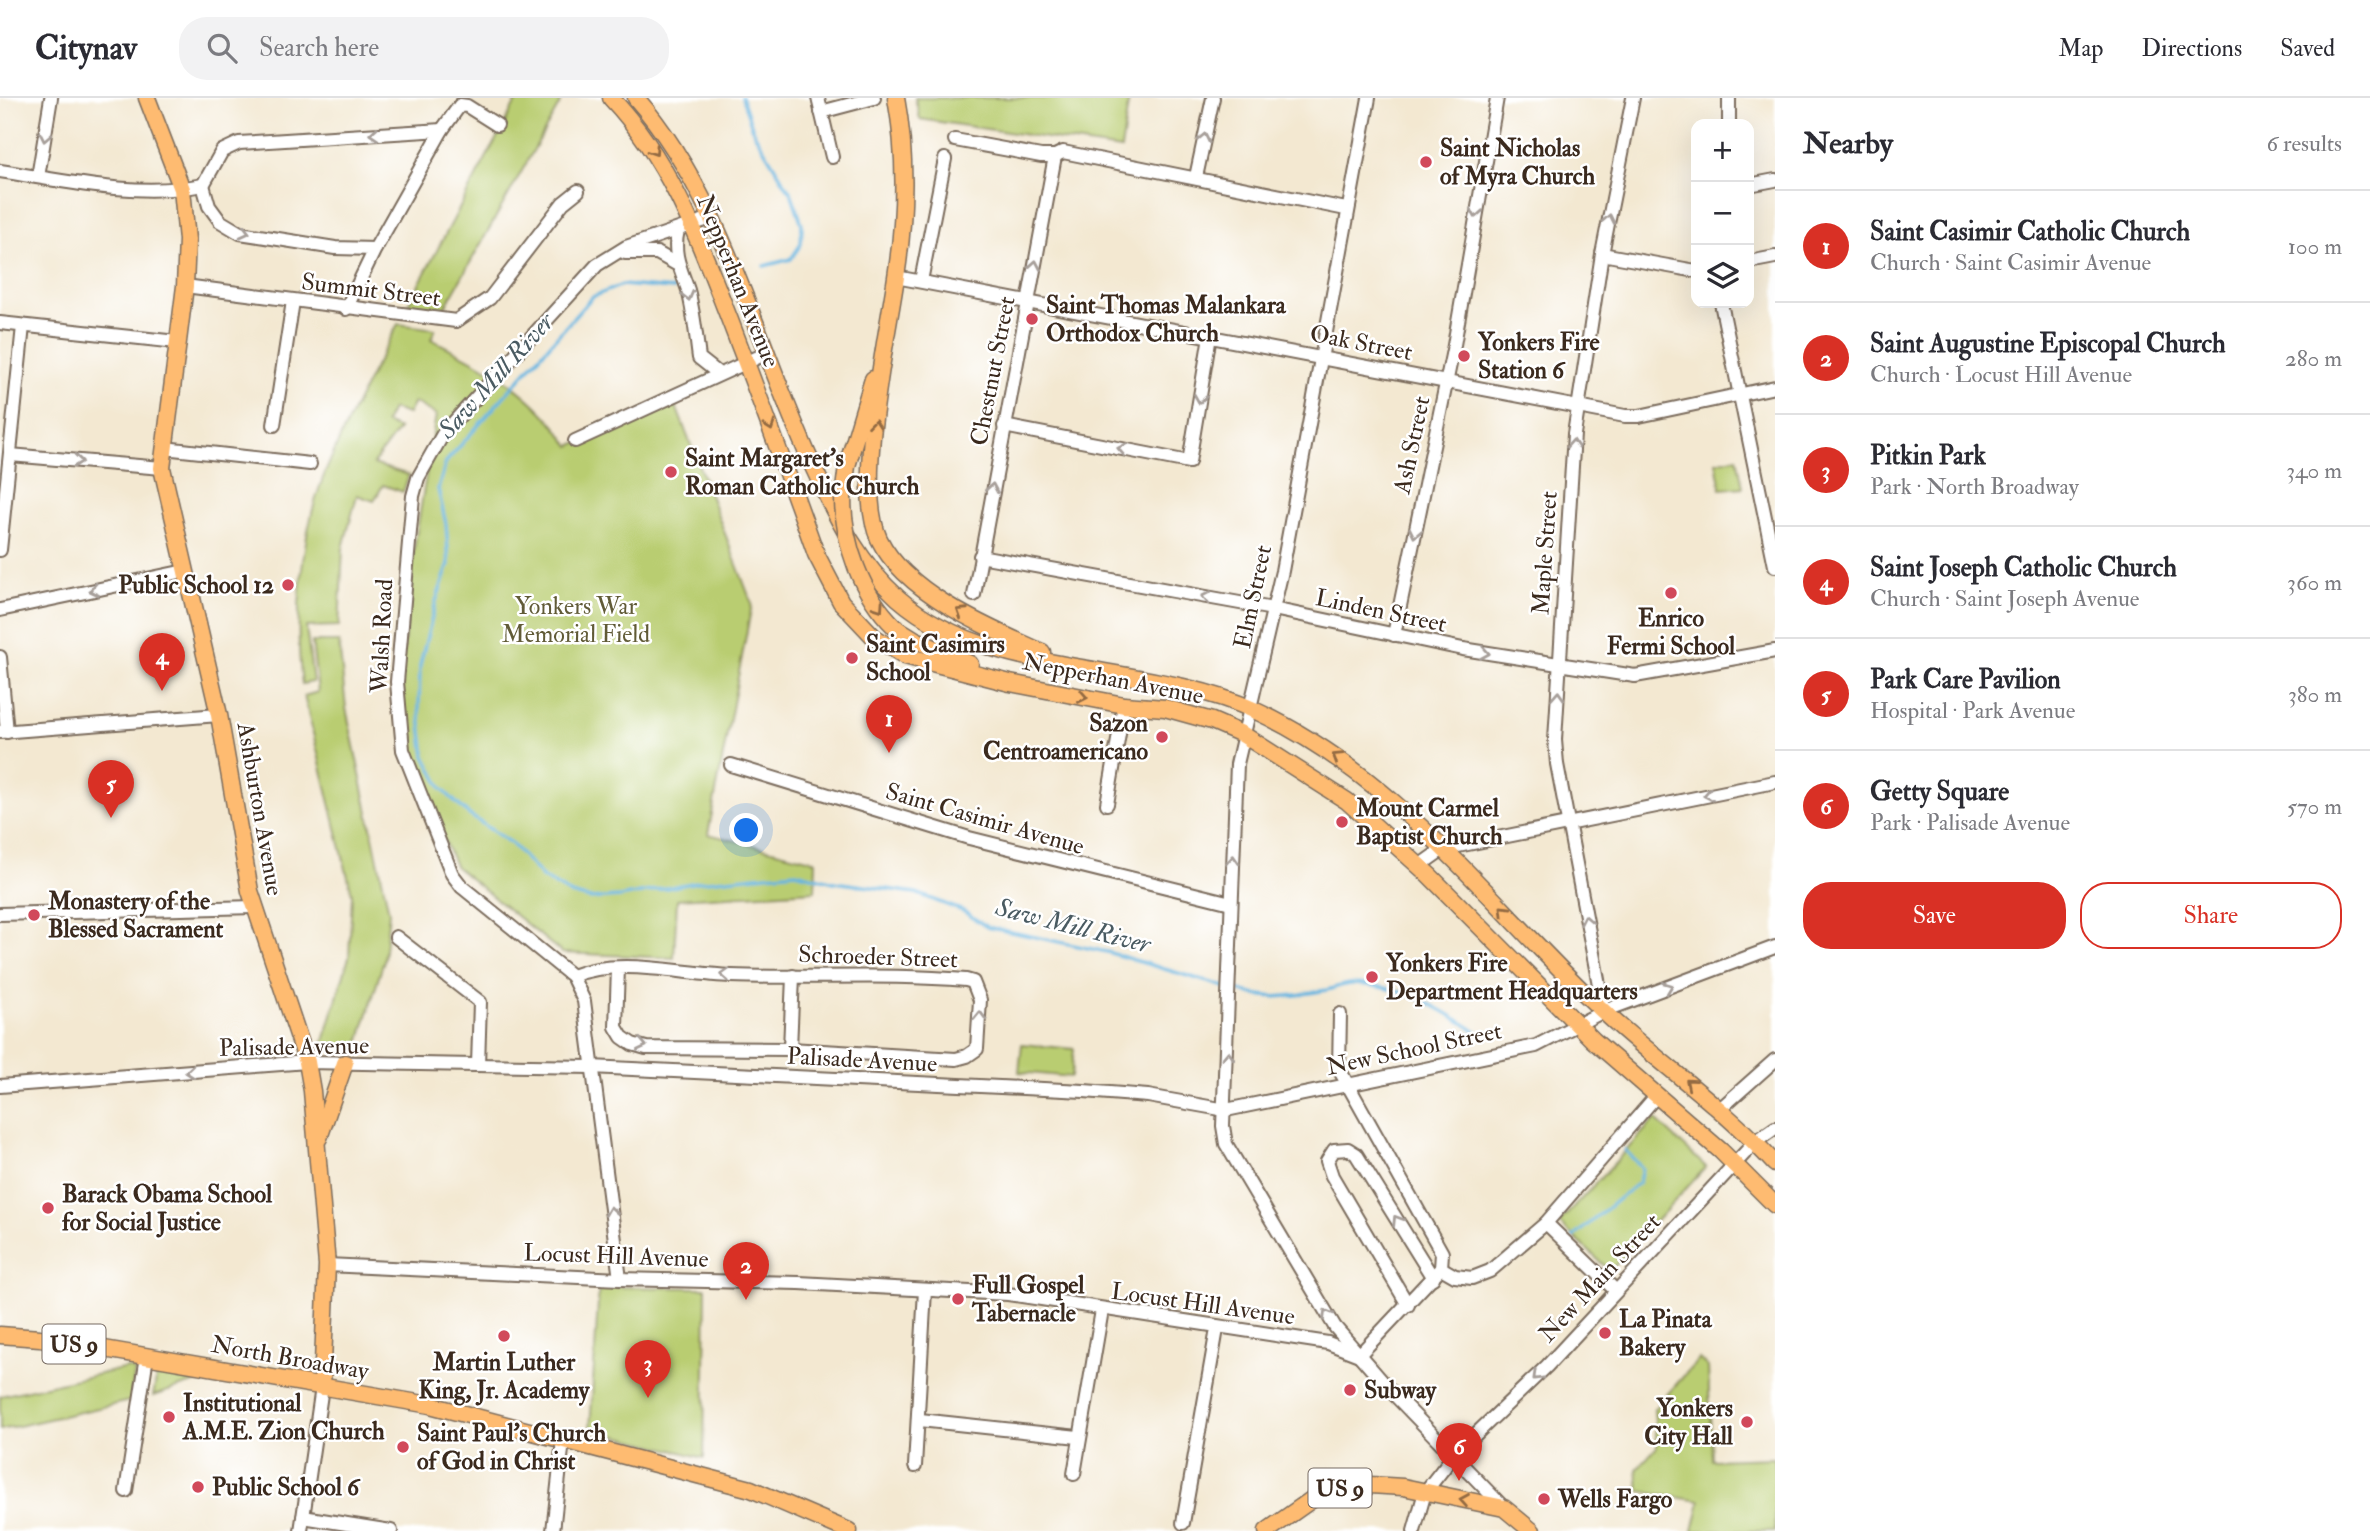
<!DOCTYPE html>
<meta charset="utf-8">
<style>
body{margin:0;font-family:"IM FELL Double Pica",serif;background:#f2f2f3;color:#2b2b33}
.controls{position:absolute;right:21px;top:21px;display:grid;overflow:hidden;border-radius:14px;box-shadow:0 7px 28px #0002}
.controls button{width:63px;height:63px;display:grid;place-items:center;padding:0;border:0;border-bottom:2px solid #e1e1e2;background:#fff;color:#2b2b33;font:35px sans-serif}
.you{position:absolute;left:747px;top:733px;width:24px;height:24px;margin:-18px;border:5px solid #fff;border-radius:50%;background:#1a73e8;box-shadow:0 0 0 10px #1a73e833}
.badge{display:grid;place-items:center;width:46px;height:46px;border-radius:50%;background:#d93025;color:#fff;font-size:23px;font-weight:700}
.pin{position:absolute;translate:-50% -58px;filter:drop-shadow(0 2px 4px #0008)}
.pin::after{content:'';position:absolute;top:37px;width:24px;height:21px;background:inherit;clip-path:polygon(0 0,100% 0,50% 100%)}
.list{margin:0;padding:0;list-style:none}
h2{display:flex;justify-content:space-between;align-items:center;height:91px;margin:0;padding:0 28px;font-size:30px}
h2 small{font-size:23px;font-weight:400;color:#7c7c81}
.list li{display:grid;grid-template-columns:46px 1fr auto;gap:21px;align-items:center;box-sizing:border-box;height:112px;padding:0 28px;border-top:2px solid #e1e1e2}
.list b{display:block;font-size:26px;white-space:nowrap}
.list p{margin:0;font-size:23px;white-space:nowrap;color:#7c7c81}
.list em{font-size:23px;font-style:normal;color:#7c7c81}
.actions{display:flex;gap:14px;padding:21px 28px}
.actions a{flex:1;padding:16px 0;border:2px solid #d93025;border-radius:28px;text-align:center;font-size:24px;color:#d93025}
.actions .main{background:#d93025;color:#fff}
.icon{flex:none;width:38px;height:38px;fill:none;stroke:currentColor;stroke-width:2;stroke-linecap:round;stroke-linejoin:round}
.map{position:relative;flex:none;width:1775px;height:1433px;overflow:hidden}
header{display:flex;align-items:center;gap:42px;box-sizing:border-box;height:98px;padding:0 35px;background:#fff;border-bottom:2px solid #e1e1e2}
header strong{font-size:33px}
nav{display:flex;gap:38px;margin-inline-start:auto;font-size:24px}
.search{width:490px;height:63px;background:#f2f2f3;display:flex;align-items:center;gap:18px;box-sizing:border-box;padding:0 24px;border-radius:28px;color:#7c7c81;font-size:26px}
main{display:flex}
aside{flex:1;background:#fff}
.map>svg:first-child{display:block}
</style>
<header>
<strong>Citynav</strong>
<div class="search"><svg class="icon" aria-label="search" viewBox="0 0 24 24"><circle cx="10" cy="10" r="6"/><path d="M15 15l6 6"/></svg>Search here</div>
<nav><a>Map</a><a>Directions</a><a>Saved</a></nav>
</header>
<main>
<div class="map">
<svg width="1775" height="1433" viewBox="0 0 1775 1433">
<rect width="100%" height="100%" fill="#fff"/>
<filter id="ink" filterUnits="userSpaceOnUse"><feTurbulence type="fractalNoise" baseFrequency=".0143" numOctaves="2"/><feDisplacementMap in="SourceGraphic" scale="14" xChannelSelector="R" yChannelSelector="G"/><feConvolveMatrix kernelMatrix="1 2 1 2 8 2 1 2 1" color-interpolation-filters="sRGB"/></filter>
<filter id="wash" filterUnits="userSpaceOnUse"><feTurbulence type="fractalNoise" baseFrequency=".00686" numOctaves="4" result="noise"/><feDisplacementMap in="SourceGraphic" scale="28" xChannelSelector="R" yChannelSelector="G"/><feGaussianBlur stdDeviation="1.57" result="paint"/><feColorMatrix in="noise" values="0 0 0 0 0 0 0 0 0 0 0 0 0 0 0 0 0 1.4 0 .05"/><feComposite in="paint" operator="in"/></filter>
<g filter="url(#wash)">
<rect width="100%" height="100%" fill="#f3e8d1"/>
<g fill="#b9cd71" stroke="#7a7c48" stroke-width="2">
<path d="M 518,0 L 563,0 L 444,211 L 408,207 Z"/>
<path d="M 915,0 L 1129,0 L 1121,51 L 920,21 Z"/>
<path d="M 398,226 L 435,231 L 431,241 C 492,272 529,290 570,348 L 674,303 L 752,506 L 708,736 L 816,763 L 815,793 L 677,801 L 674,860 L 562,855 L 455,768 L 405,650 L 401,573 L 415,445 L 436,317 L 414,304 L 408,316 L 392,311 L 385,325 L 399,331 L 373,366 L 409,377 L 403,394 L 383,387 L 374,403 L 357,397 L 343,450 L 339,528 L 306,529 L 313,584 L 302,586 C 294,523 300,440 323,380 C 344,327 371,276 398,226 Z"/>
<path d="M 1737,359 L 1743,389 L 1721,391 L 1716,364 Z"/>
<path d="M 312,544 L 339,544 L 346,610 L 389,814 L 384,862 L 357,951 L 322,950 L 349,859 L 352,796 L 304,598 L 318,594 Z"/>
<path d="M 1022,946 L 1074,951 L 1071,979 L 1019,974 Z"/>
<path d="M 1655,1021 L 1706,1069 L 1610,1173 L 1559,1125 Z"/>
<path d="M 599,1189 L 706,1190 L 704,1360 L 590,1331 Z"/>
<path d="M 1699,1261 L 1708,1269 L 1712,1362 L 1775,1360 L 1775,1433 L 1693,1433 L 1700,1403 L 1639,1393 L 1637,1371 L 1657,1349 L 1654,1311 Z"/>
<path d="M 127,1270 L 135,1272 L 130,1303 L 0,1332 L 0,1298 Z"/>
<path d="M 157,1276 L 195,1283 L 199,1283 L 153,1298 Z"/>
</g>
<g fill="none" stroke-linecap="round" stroke-linejoin="round">
<g stroke="#66b5e0" stroke-width="3.5">
<path d="M 742,0 L 754,35 L 792,97 L 802,126 L 801,146 L 791,161 L 764,168"/>
<path d="M 674,191 L 622,187 L 592,199 L 446,364 L 438,391 L 446,426 L 449,466 L 436,503 L 420,567 L 419,610 L 425,658 L 442,691 L 468,716 L 512,746 L 543,780 L 571,796 L 590,801 L 620,799 L 697,784 L 796,774 L 834,784 L 916,795 L 963,813 L 987,829 L 1107,854 L 1225,889"/>
<path d="M 1232,891 C 1272,903 1287,899 1327,892 C 1335,890 1345,885 1353,886 C 1404,887 1444,912 1485,939"/>
<path d="M 1573,1139 L 1639,1084 L 1642,1070 L 1625,1052"/>
</g>
</g>
</g>
<g filter="url(#ink)">
<g fill="none" stroke-linecap="round" stroke-linejoin="round">
<g stroke="#7b6c5d" stroke-width="16">
<g id="minor">
<path d="M 818,0 L 832,59"/>
<path d="M 1369,0 L 1282,473 L 1237,666 L 1223,1028 L 1226,1046 L 1335,1229 L 1387,1289 L 1504,1410"/>
<path d="M 821,14 L 874,0"/>
<path d="M 1729,26 L 1729,0"/>
<path d="M 955,42 L 1041,58 L 1055,58 L 1063,54 L 1346,111"/>
<path d="M 0,73 C 66,83 136,100 203,87"/>
<path d="M 38,79 L 51,0"/>
<path d="M 1196,79 L 1213,0"/>
<path d="M 203,87 L 222,53 L 239,45 L 442,32"/>
<path d="M 203,87 L 209,108 L 220,123 L 240,135 L 335,150 L 375,151"/>
<path d="M 1749,87 L 1775,82"/>
<path d="M 678,132 C 672,156 681,171 688,192 C 694,214 696,238 699,260 L 718,275"/>
<path d="M 625,155 L 657,155 L 678,167"/>
<path d="M 1602,156 L 1696,173"/>
<path d="M 1749,164 L 1775,159"/>
<path d="M 896,179 L 1625,318 L 1639,318 L 1775,289"/>
<path d="M 921,183 L 945,61"/>
<path d="M 185,188 L 456,223 L 490,200 L 563,105 L 578,93"/>
<path d="M 1721,205 L 1775,468"/>
<path d="M 346,211 L 375,151 L 442,32 L 460,7 L 467,8 L 497,27"/>
<path d="M 0,225 L 177,244"/>
<path d="M 274,327 L 293,203"/>
<path d="M 1004,328 L 1189,364 L 1210,238"/>
<path d="M 575,343 L 765,256"/>
<path d="M 164,350 L 310,366"/>
<path d="M 10,357 L 162,370"/>
<path d="M 0,452 L 23,228"/>
<path d="M 980,458 L 1273,511 L 1463,551 L 1635,578 L 1775,553"/>
<path d="M 974,497 L 1055,58"/>
<path d="M 0,512 L 185,473"/>
<path d="M 1394,537 L 1454,247 L 1497,0"/>
<path d="M 0,559 L 7,634"/>
<path d="M 0,634 L 219,617"/>
<path d="M 731,667 L 969,740 L 1231,805"/>
<path d="M 1107,706 L 1124,607"/>
<path d="M 1419,768 L 1443,751 L 1775,684"/>
<path d="M 0,816 L 254,809"/>
<path d="M 396,839 L 480,904 L 478,967"/>
<path d="M 572,878 C 619,859 680,876 731,878 C 809,881 888,875 966,882 L 973,884 L 980,902 L 977,951 L 967,958 L 956,961 L 790,951 L 646,950 L 632,946 L 622,939 L 616,929 L 618,870"/>
<path d="M 1604,913 L 1557,666 L 1555,642 L 1574,336 L 1602,156 L 1633,0"/>
<path d="M 1340,916 L 1339,971 L 1442,1155 L 1441,1170"/>
<path d="M 790,951 L 793,878"/>
<path d="M 0,988 L 307,964 L 591,969 L 1084,993 L 1148,998 L 1226,1012 L 1536,948 L 1604,913 L 1775,849"/>
<path d="M 1721,1010 L 1775,962"/>
<path d="M 1546,1125 L 1616,1193"/>
<path d="M 327,1167 L 620,1181 L 799,1185 L 1008,1196 L 1328,1245 L 1359,1257 L 1441,1170"/>
<path d="M 1441,1170 L 1455,1178 L 1472,1180 L 1490,1173 L 1546,1125 L 1657,997"/>
<path d="M 620,1181 L 584,903 L 572,878 L 462,789 L 452,776 L 403,652 L 397,584 L 413,398 L 418,380 L 443,336 L 597,167 L 626,149 L 711,120"/>
<path d="M 1408,1207 L 1332,1078 L 1327,1063 L 1334,1052 L 1348,1051 L 1356,1056 L 1433,1180"/>
<path d="M 920,1322 L 1078,1339"/>
<path d="M 915,1368 L 925,1192"/>
<path d="M 1074,1376 L 1102,1212"/>
<path d="M 126,1393 L 147,1258"/>
<path d="M 303,1419 L 391,1433"/>
<path d="M 1183,1425 L 1217,1231"/>
<path d="M 301,1433 L 322,1289"/>
<path d="M 553,1433 L 563,1342"/>
<path d="M 1414,1433 L 1425,1394 L 1454,1357 L 1547,1268 L 1755,1044 L 1775,1030"/>
</g>
</g>
<g stroke="#7b6c5d" stroke-width="19">
<g id="major">
<path d="M 147,0 L 182,91 L 187,142 L 185,188 L 162,370 L 219,617 L 250,793 L 307,964 L 312,993 L 327,1167 L 322,1289"/>
<path d="M 611,0 C 671,64 698,140 729,220 C 759,298 788,377 816,456 L 841,504 L 874,539 L 905,558 L 1010,585 L 1124,607 L 1165,610 L 1212,623 L 1242,636 L 1347,703 L 1429,777 L 1593,942 L 1721,1053 L 1775,1107"/>
<path d="M 636,0 C 725,101 759,256 817,377 C 838,423 860,466 898,500 C 992,582 1146,562 1256,613 C 1400,680 1490,807 1603,913 C 1660,966 1723,1008 1775,1066"/>
<path d="M 896,0 C 907,59 905,120 896,179 C 887,241 854,387 879,441 C 905,495 990,531 1042,554"/>
<path d="M 843,399 L 847,368 L 873,281"/>
<path d="M 895,529 L 916,542 L 970,566"/>
<path d="M 319,1040 L 345,965"/>
<path d="M 0,1237 L 40,1240 L 430,1307 L 751,1391 L 849,1433"/>
<path d="M 1267,1433 L 1321,1395 L 1370,1387 L 1403,1389 L 1504,1410 L 1532,1433"/>
</g>
</g>
<use href="#minor" stroke="#fff" stroke-width="12"/>
<use href="#major" stroke="#febb71" stroke-width="16"/>
<g stroke="#7b6c5d" stroke-width="19" stroke-linecap="butt">
<path id="major-bridge" d="M 843,399 C 843,446 861,496 895,529"/>
</g>
<use href="#major-bridge" stroke="#febb71" stroke-width="16"/>
</g>
<defs><path id="oneway-chevron" d="M-2-3.5L2.5 0L-2 3.5" fill="none" stroke-width="1.6" stroke-linecap="round" stroke-linejoin="round" transform="scale(1.75)"/></defs>
<g stroke="#a79f9a">
<use href="#oneway-chevron" transform="translate(374 36) rotate(176)"/>
<use href="#oneway-chevron" transform="translate(45 39) rotate(101)"/>
<use href="#oneway-chevron" transform="translate(1204 40) rotate(-78)"/>
<use href="#oneway-chevron" transform="translate(1476 115) rotate(100)"/>
<use href="#oneway-chevron" transform="translate(1609 121) rotate(-79)"/>
<use href="#oneway-chevron" transform="translate(245 134) rotate(14)"/>
<use href="#oneway-chevron" transform="translate(1035 167) rotate(-80)"/>
<use href="#oneway-chevron" transform="translate(688 198) rotate(76)"/>
<use href="#oneway-chevron" transform="translate(1200 301) rotate(99)"/>
<use href="#oneway-chevron" transform="translate(1573 346) rotate(-86)"/>
<use href="#oneway-chevron" transform="translate(1122 351) rotate(-169)"/>
<use href="#oneway-chevron" transform="translate(78 363) rotate(5)"/>
<use href="#oneway-chevron" transform="translate(992 390) rotate(-80)"/>
<use href="#oneway-chevron" transform="translate(1415 435) rotate(102)"/>
<use href="#oneway-chevron" transform="translate(94 492) rotate(168)"/>
<use href="#oneway-chevron" transform="translate(1206 499) rotate(-169)"/>
<use href="#oneway-chevron" transform="translate(1485 555) rotate(10)"/>
<use href="#oneway-chevron" transform="translate(1558 598) rotate(-87)"/>
<use href="#oneway-chevron" transform="translate(1708 697) rotate(169)"/>
<use href="#oneway-chevron" transform="translate(1233 762) rotate(-87)"/>
<use href="#oneway-chevron" transform="translate(1586 822) rotate(-101)"/>
<use href="#oneway-chevron" transform="translate(725 877) rotate(-177)"/>
<use href="#oneway-chevron" transform="translate(1668 889) rotate(-21)"/>
<use href="#oneway-chevron" transform="translate(980 918) rotate(-89)"/>
<use href="#oneway-chevron" transform="translate(642 947) rotate(12)"/>
<use href="#oneway-chevron" transform="translate(1228 958) rotate(-88)"/>
<use href="#oneway-chevron" transform="translate(190 974) rotate(175)"/>
<use href="#oneway-chevron" transform="translate(611 1113) rotate(-98)"/>
<use href="#oneway-chevron" transform="translate(1397 1122) rotate(-122)"/>
<use href="#oneway-chevron" transform="translate(1327 1216) rotate(-121)"/>
<use href="#oneway-chevron" transform="translate(1537 1278) rotate(136)"/>
</g>
<g stroke="#936b43">
<use href="#oneway-chevron" transform="translate(654 53) rotate(56)"/>
<use href="#oneway-chevron" transform="translate(875 326) rotate(-84)"/>
<use href="#oneway-chevron" transform="translate(770 328) rotate(70)"/>
<use href="#oneway-chevron" transform="translate(879 509) rotate(56)"/>
<use href="#oneway-chevron" transform="translate(961 514) rotate(-147)"/>
<use href="#oneway-chevron" transform="translate(1083 599) rotate(11)"/>
<use href="#oneway-chevron" transform="translate(1337 659) rotate(-148)"/>
<use href="#oneway-chevron" transform="translate(1504 812) rotate(-135)"/>
<use href="#oneway-chevron" transform="translate(1690 985) rotate(-140)"/>
<use href="#oneway-chevron" transform="translate(1464 1402) rotate(-170)"/>
</g>
</g>
<g fill="#d1495b" stroke="#fff" stroke-width="2.5">
<circle cx="1426" cy="64" r="7"/>
<circle cx="1032" cy="221" r="7"/>
<circle cx="1464" cy="258" r="7"/>
<circle cx="671" cy="374" r="7"/>
<circle cx="288" cy="487" r="7"/>
<circle cx="1671" cy="495" r="7"/>
<circle cx="852" cy="560" r="7"/>
<circle cx="1162" cy="639" r="7"/>
<circle cx="1342" cy="724" r="7"/>
<circle cx="34" cy="817" r="7"/>
<circle cx="1372" cy="879" r="7"/>
<circle cx="48" cy="1110" r="7"/>
<circle cx="958" cy="1201" r="7"/>
<circle cx="1605" cy="1235" r="7"/>
<circle cx="504" cy="1238" r="7"/>
<circle cx="1350" cy="1292" r="7"/>
<circle cx="169" cy="1319" r="7"/>
<circle cx="1747" cy="1324" r="7"/>
<circle cx="403" cy="1349" r="7"/>
<circle cx="198" cy="1389" r="7"/>
<circle cx="1544" cy="1401" r="7"/>
</g>
<g text-anchor="middle" dominant-baseline="central" stroke-width="5" stroke-linejoin="round" paint-order="stroke">
<g fill="#fff" stroke="#766a62" stroke-width="2">
<rect x="42.5" y="1226.5" width="63" height="39" rx="5"/>
<rect x="1308.5" y="1370.5" width="63" height="39" rx="5"/>
</g>
<g font-size="23" font-weight="bold" fill="#3b2a1e">
<text x="74" y="1246">US 9</text>
<text x="1340" y="1390">US 9</text>
</g>
<g font-size="24" font-weight="bold" fill="#3b2a1e" stroke="#fff" text-anchor="start">
<text x="1440" y="50">Saint Nicholas<tspan x="1440" dy="28">of Myra Church</tspan></text>
<text x="1046" y="207">Saint Thomas Malankara<tspan x="1046" dy="28">Orthodox Church</tspan></text>
<text x="1478" y="244">Yonkers Fire<tspan x="1478" dy="28">Station 6</tspan></text>
<text x="685" y="360">Saint Margaret's<tspan x="685" dy="28">Roman Catholic Church</tspan></text>
<text x="274" y="487" text-anchor="end">Public School 12</text>
<text x="1671" y="520" text-anchor="middle">Enrico<tspan x="1671" dy="28">Fermi School</tspan></text>
<text x="866" y="546">Saint Casimirs<tspan x="866" dy="28">School</tspan></text>
<text x="1148" y="625" text-anchor="end">Sazon<tspan x="1148" dy="28">Centroamericano</tspan></text>
<text x="1356" y="710">Mount Carmel<tspan x="1356" dy="28">Baptist Church</tspan></text>
<text x="48" y="803">Monastery of the<tspan x="48" dy="28">Blessed Sacrament</tspan></text>
<text x="1386" y="865">Yonkers Fire<tspan x="1386" dy="28">Department Headquarters</tspan></text>
<text x="62" y="1096">Barack Obama School<tspan x="62" dy="28">for Social Justice</tspan></text>
<text x="972" y="1187">Full Gospel<tspan x="972" dy="28">Tabernacle</tspan></text>
<text x="1619" y="1221">La Pinata<tspan x="1619" dy="28">Bakery</tspan></text>
<text x="504" y="1264" text-anchor="middle">Martin Luther<tspan x="504" dy="28">King, Jr. Academy</tspan></text>
<text x="1364" y="1292">Subway</text>
<text x="183" y="1305">Institutional<tspan x="183" dy="28">A.M.E. Zion Church</tspan></text>
<text x="1733" y="1310" text-anchor="end">Yonkers<tspan x="1733" dy="28">City Hall</tspan></text>
<text x="417" y="1335">Saint Paul's Church<tspan x="417" dy="28">of God in Christ</tspan></text>
<text x="212" y="1389">Public School 6</text>
<text x="1558" y="1401">Wells Fargo</text>
</g>
<g font-size="24" fill="#3b2a1e" stroke="#fff">
<text transform="translate(738 183) rotate(68)">Nepperhan Avenue</text>
<text transform="translate(371 192) rotate(7)">Summit Street</text>
<text transform="translate(1361 245) rotate(11)">Oak Street</text>
<text transform="translate(993 273) rotate(-79)">Chestnut Street</text>
<text transform="translate(1412 347) rotate(-78)">Ash Street</text>
<text transform="translate(1545 455) rotate(-86)">Maple Street</text>
<text transform="translate(1253 499) rotate(-78)">Elm Street</text>
<text transform="translate(1381 513) rotate(12)">Linden Street</text>
<text transform="translate(382 538) rotate(-87)">Walsh Road</text>
<text transform="translate(1113 581) rotate(11)">Nepperhan Avenue</text>
<text transform="translate(260 711) rotate(80)">Ashburton Avenue</text>
<text transform="translate(985 721) rotate(16)">Saint Casimir Avenue</text>
<text transform="translate(878 859) rotate(2)">Schroeder Street</text>
<text transform="translate(294 949) rotate(-1)">Palisade Avenue</text>
<text transform="translate(1414 951) rotate(-12)">New School Street</text>
<text transform="translate(862 962) rotate(3)">Palisade Avenue</text>
<text transform="translate(616 1158) rotate(2)">Locust Hill Avenue</text>
<text transform="translate(1600 1180) rotate(-47)">New Main Street</text>
<text transform="translate(1203 1206) rotate(8)">Locust Hill Avenue</text>
<text transform="translate(290 1260) rotate(10)">North Broadway</text>
</g>
<g font-size="24" fill="#615b37" stroke="#fff">
<text x="576" y="508">Yonkers War<tspan x="576" dy="28">Memorial Field</tspan></text>
</g>
<g font-size="26" font-style="italic" fill="#4a5b62" stroke="#fff">
<text transform="translate(496 278) rotate(-48)">Saw Mill River</text>
<text transform="translate(1073 828) rotate(14)">Saw Mill River</text>
</g>
</g>
</svg>
<div class="controls">
<button>+</button>
<button>−</button>
<button><svg class="icon" aria-label="layers" viewBox="0 0 24 24"><path d="M12 4l9 5-9 5-9-5zM3 14l9 5 9-5"/></svg></button>
</div>
<div class="you"></div>
<div class="pin badge" style="left:889px;top:655px">1</div>
<div class="pin badge" style="left:746px;top:1202px">2</div>
<div class="pin badge" style="left:648px;top:1300px">3</div>
<div class="pin badge" style="left:162px;top:593px">4</div>
<div class="pin badge" style="left:111px;top:720px">5</div>
<div class="pin badge" style="left:1459px;top:1383px">6</div>
</div>
<aside>
<h2>Nearby<small>6 results</small></h2>
<ul class="list">
<li><span class="badge">1</span><div><b>Saint Casimir Catholic Church</b><p>Church · Saint Casimir Avenue</p></div><em>100 m</em></li>
<li><span class="badge">2</span><div><b>Saint Augustine Episcopal Church</b><p>Church · Locust Hill Avenue</p></div><em>280 m</em></li>
<li><span class="badge">3</span><div><b>Pitkin Park</b><p>Park · North Broadway</p></div><em>340 m</em></li>
<li><span class="badge">4</span><div><b>Saint Joseph Catholic Church</b><p>Church · Saint Joseph Avenue</p></div><em>360 m</em></li>
<li><span class="badge">5</span><div><b>Park Care Pavilion</b><p>Hospital · Park Avenue</p></div><em>380 m</em></li>
<li><span class="badge">6</span><div><b>Getty Square</b><p>Park · Palisade Avenue</p></div><em>570 m</em></li>
</ul>
<div class="actions"><a class="main">Save</a><a>Share</a></div>
</aside>
</main>
